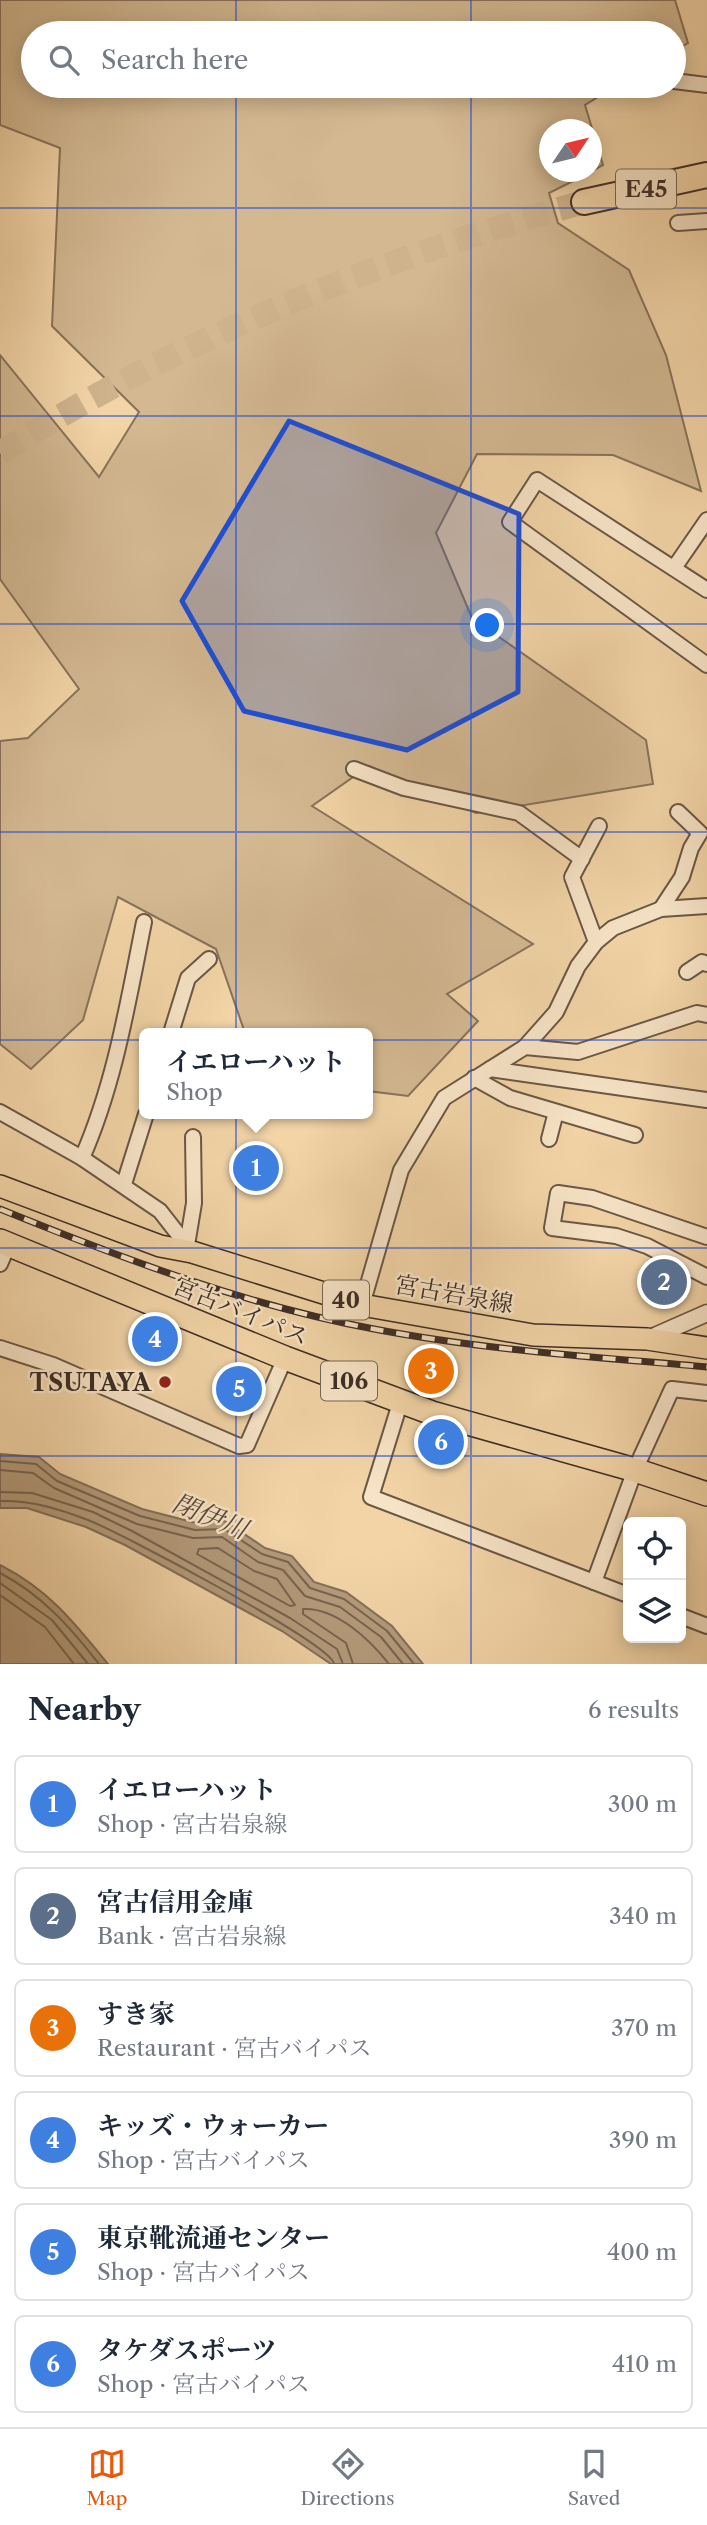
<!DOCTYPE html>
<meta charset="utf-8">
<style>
body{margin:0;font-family:"Libre Caslon Text","Noto Serif JP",serif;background:#f6f6f7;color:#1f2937}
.controls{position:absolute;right:21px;bottom:21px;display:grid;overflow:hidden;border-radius:10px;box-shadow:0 4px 18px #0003}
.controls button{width:63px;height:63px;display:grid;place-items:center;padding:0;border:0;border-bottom:2px solid #e0e1e3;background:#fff;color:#1f2937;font:35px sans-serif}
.compass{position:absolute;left:539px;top:119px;width:63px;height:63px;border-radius:50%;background:#fff;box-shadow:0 4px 18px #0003;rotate:55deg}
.you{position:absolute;left:488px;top:626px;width:24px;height:24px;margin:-18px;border:5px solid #fff;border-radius:50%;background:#1a73e8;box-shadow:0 0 0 10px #1a73e833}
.badge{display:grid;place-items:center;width:46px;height:46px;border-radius:50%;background:#ea580c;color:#fff;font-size:23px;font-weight:700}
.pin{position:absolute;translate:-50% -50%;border:4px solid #fff;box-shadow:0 2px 7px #0006}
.popup{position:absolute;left:139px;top:1028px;width:234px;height:91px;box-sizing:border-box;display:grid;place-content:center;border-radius:10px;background:#fff;filter:drop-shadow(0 2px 5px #0005);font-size:23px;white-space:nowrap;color:#747a83}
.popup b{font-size:26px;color:#1f2937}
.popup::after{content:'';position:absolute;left:50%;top:100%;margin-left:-14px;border:14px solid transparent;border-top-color:#fff}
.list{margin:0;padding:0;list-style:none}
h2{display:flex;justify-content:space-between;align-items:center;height:91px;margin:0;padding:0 28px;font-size:30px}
h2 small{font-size:23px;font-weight:400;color:#747a83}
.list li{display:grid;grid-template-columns:46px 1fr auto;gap:21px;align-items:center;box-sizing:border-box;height:98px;margin:0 14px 14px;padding:0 14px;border:2px solid #e0e1e3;border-radius:10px}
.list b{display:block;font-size:26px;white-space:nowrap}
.list p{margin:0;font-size:23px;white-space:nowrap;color:#747a83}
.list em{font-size:23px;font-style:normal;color:#747a83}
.icon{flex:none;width:38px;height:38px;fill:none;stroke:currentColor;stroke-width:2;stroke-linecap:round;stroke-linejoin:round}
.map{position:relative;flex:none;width:707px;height:1664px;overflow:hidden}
.search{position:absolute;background:#fff;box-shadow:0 4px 18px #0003;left:21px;right:21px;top:21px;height:77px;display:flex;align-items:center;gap:18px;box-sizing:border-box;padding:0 24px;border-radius:38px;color:#747a83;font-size:26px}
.sheet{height:763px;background:#fff}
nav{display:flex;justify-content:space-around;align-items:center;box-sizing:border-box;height:98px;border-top:2px solid #e0e1e3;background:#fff;font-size:19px;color:#747a83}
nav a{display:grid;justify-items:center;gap:4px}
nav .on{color:#ea580c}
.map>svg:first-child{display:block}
</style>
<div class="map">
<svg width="707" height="1664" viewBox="0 0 707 1664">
<rect width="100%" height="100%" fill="#f2d4a7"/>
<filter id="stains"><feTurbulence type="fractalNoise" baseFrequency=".00286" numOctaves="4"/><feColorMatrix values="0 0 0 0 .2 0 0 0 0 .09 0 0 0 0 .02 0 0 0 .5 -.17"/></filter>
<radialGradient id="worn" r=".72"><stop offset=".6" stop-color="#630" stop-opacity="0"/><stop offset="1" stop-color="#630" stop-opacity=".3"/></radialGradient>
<path fill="#d3b891" stroke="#88725b" stroke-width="2" d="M 0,0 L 675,0 L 688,43 L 674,51 L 674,33 L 33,33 L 33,86 L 616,86 L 585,105 L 603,165 L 592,171 L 592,130 L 550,130 L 550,172 L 591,172 L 549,193 L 558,223 L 629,270 L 666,355 L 701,491 L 613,455 L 477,454 L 436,533 L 472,618 L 646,740 L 653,784 L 476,813 L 369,766 L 312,806 L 533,944 L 447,994 L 478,1021 L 408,1096 L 368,1091 L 368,1033 L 245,1033 L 216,949 L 118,897 L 83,1020 L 31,1069 L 0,1044 L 0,741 L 28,738 L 79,689 L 0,579 L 0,355 L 99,477 L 139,412 L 52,326 L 60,148 L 0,125 Z"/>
<g fill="#b49b7b" stroke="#846f59" stroke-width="2">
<path d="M 0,1454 L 39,1457 L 60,1474 L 142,1509 L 196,1523 L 225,1521 L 265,1548 L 292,1556 L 314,1582 L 346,1592 L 392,1626 L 423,1664 L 331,1664 L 282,1631 L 125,1545 L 86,1527 L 27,1508 L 0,1508 Z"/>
<path d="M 0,1565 C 49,1590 74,1622 108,1664 L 0,1664 Z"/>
</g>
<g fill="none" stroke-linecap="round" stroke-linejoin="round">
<g stroke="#786450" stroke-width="2">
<path d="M 0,1461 L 36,1464 L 57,1481 L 140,1516 L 195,1530 L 224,1529 L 262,1554 L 288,1562 L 310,1588 L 344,1599 L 387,1631 L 414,1664"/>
<path d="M 0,1470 L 33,1473 L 54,1488 L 137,1524 L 193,1538 L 222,1537 L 258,1562 L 283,1570 L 305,1596 L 340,1607 L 381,1637 L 403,1664"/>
<path d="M 0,1492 L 32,1493 L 93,1512 L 132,1531 L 290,1618 L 337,1649 L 343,1664"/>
<path d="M 0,1501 C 31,1500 59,1509 88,1520 C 119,1532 332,1644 334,1664"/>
<path d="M 218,1548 L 254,1571 L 277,1579 L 295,1605 L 290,1606 L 197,1554 L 199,1549 Z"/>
<path d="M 0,1573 C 42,1595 70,1627 99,1664"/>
<path d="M 0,1583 L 52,1620 L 88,1664"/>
<path d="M 0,1595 L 45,1627 L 74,1664"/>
<path d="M 353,1664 L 346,1643 L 303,1614 L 303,1609 C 336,1607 370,1640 389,1664"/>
</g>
<path stroke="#ceb38d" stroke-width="24" stroke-dasharray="24 12" stroke-linecap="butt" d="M 0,453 C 179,338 380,259 584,202"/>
<g stroke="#6a5746" stroke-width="18">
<g id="minor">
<path d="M 674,81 L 707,85"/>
<path d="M 678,223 L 707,221"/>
<path d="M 674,568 L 707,520"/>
<path d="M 707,590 L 537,480 L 510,522 L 707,665"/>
<path d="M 354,769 L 404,788 L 519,813 L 582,859"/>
<path d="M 661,909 L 682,877 L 691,848 L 700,833 L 678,812"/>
<path d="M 596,942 L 572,877 L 599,826"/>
<path d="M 687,972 L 702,962 L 707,964"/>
<path d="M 171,1033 L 188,978 L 209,959"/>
<path d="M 525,1047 L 578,1052 L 697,1013 L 707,1015"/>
<path d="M 490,1069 L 707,1100"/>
<path d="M 474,1078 L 510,1098 L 635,1135"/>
<path d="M 0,1112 L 82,1158 L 160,1211 L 192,1252"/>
<path d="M 549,1139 L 556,1112"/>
<path d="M 82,1158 C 115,1083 128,1002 144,922"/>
<path d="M 124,1184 L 146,1114"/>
<path d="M 707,1237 L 592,1198 L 558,1193 L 552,1228 L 616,1236 L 647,1246 L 707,1277"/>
<path d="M 187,1245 L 194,1203 L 193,1137"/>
<path d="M 0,1264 L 8,1245"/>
<path d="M 362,1305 L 401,1170 L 444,1098 L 525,1047 L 556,1012 L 578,966 L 596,942 L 613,928 L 661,909 L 707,906"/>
<path d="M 0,1348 L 53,1365 L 239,1446 L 247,1445 L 285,1358"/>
<path d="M 401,1400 L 371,1497 L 628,1595"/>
<path d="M 594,1582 L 635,1470 L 672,1389 L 707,1393"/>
<path d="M 681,1616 L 707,1626"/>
</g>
</g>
<g stroke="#6a5746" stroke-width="19">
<path id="tertiary" d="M 648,1339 L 707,1313"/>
</g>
<g stroke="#3d2d25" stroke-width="24">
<path id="primary" d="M 0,1186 L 160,1246 L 192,1252 L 362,1305 L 533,1335 L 647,1339 L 707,1348"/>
</g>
<g stroke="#3d2d25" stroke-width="26">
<path id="trunk" d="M 0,1241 L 285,1358 L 432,1413 L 635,1470 L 707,1494"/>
</g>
<g stroke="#3d2d25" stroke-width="28">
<path id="motorway" d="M 584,202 L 707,175"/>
</g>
<use href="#minor" stroke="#f7e3c6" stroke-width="14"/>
<use href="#tertiary" stroke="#f7e3c6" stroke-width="16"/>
<use href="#primary" stroke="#f2d4a7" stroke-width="21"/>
<use href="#trunk" stroke="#f2d4a7" stroke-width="23"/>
<use href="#motorway" stroke="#f2d4a7" stroke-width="24"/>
<g stroke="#3d2d25" stroke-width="7">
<path id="rail" d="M 0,1209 C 121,1258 245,1305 374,1329 C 484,1350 596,1357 707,1367"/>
</g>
<use href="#rail" stroke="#f7e3c6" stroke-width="4.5" stroke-dasharray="13" stroke-linecap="butt"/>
</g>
<path fill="#1d4ed8" fill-opacity="0.2" stroke="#1d4ed8" stroke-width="5" stroke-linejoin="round" d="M 289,421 L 519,514 L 518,692 L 407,750 L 244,711 L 182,601 Z"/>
<path fill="none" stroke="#1d4ed8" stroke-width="2" stroke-opacity="0.55" d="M 236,0 L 236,33M 471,0 L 471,33M 236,86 L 236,1664M 471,86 L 471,1664M 0,208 L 707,208M 0,416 L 707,416M 0,624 L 707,624M 0,832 L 707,832M 0,1040 L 707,1040M 0,1248 L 707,1248M 0,1456 L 707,1456"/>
<circle fill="#8f2418" stroke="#f7e3c6" stroke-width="2.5" cx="165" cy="1382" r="7"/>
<g text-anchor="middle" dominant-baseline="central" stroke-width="5" stroke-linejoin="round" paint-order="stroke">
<g fill="#f7e3c6" stroke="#756455" stroke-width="2">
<rect x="616" y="169.5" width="60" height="39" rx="5"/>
<rect x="323" y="1280.5" width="46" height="39" rx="5"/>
<rect x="321" y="1361.5" width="56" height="39" rx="5"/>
</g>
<g font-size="23" font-weight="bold" fill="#3d2d25">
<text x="646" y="189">E45</text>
<text x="346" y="1300">40</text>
<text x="349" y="1381">106</text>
</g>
<g font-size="24" fill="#3d2d25" stroke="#f7e3c6">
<text transform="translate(454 1294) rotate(10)">宮古岩泉線</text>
<text transform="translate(241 1311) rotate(22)">宮古バイパス</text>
</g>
<g font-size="24" font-weight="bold" fill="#3d2d25" stroke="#f7e3c6" text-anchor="end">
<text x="151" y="1382">TSUTAYA</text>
</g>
<g font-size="26" font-style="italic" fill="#5b483a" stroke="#f7e3c6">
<text transform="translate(210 1516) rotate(22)">閉伊川</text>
</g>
</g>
<rect width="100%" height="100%" filter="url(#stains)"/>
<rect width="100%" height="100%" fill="url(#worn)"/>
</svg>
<div class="controls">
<button><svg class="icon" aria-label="locate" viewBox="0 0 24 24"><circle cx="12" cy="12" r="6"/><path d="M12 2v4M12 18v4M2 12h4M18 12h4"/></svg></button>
<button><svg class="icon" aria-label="layers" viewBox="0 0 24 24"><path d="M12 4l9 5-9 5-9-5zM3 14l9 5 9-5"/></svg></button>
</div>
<svg class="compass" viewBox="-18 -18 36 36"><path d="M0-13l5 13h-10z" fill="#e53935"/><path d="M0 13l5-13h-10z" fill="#747a83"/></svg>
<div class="you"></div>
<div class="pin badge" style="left:256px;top:1168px;background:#3f7fe0">1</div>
<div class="popup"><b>イエローハット</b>Shop</div>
<div class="pin badge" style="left:664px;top:1282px;background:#5c6f8a">2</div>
<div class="pin badge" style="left:431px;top:1371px;background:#e8710a">3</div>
<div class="pin badge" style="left:155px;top:1339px;background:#3f7fe0">4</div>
<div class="pin badge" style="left:239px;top:1389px;background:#3f7fe0">5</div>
<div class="pin badge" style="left:441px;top:1442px;background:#3f7fe0">6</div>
<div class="search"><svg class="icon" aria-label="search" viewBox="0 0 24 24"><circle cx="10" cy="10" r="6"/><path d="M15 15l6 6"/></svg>Search here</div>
</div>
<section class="sheet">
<h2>Nearby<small>6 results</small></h2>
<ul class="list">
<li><span class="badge" style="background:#3f7fe0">1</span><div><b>イエローハット</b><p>Shop · 宮古岩泉線</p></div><em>300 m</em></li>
<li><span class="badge" style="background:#5c6f8a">2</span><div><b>宮古信用金庫</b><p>Bank · 宮古岩泉線</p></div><em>340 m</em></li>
<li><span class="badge" style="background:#e8710a">3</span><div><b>すき家</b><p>Restaurant · 宮古バイパス</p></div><em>370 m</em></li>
<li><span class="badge" style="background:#3f7fe0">4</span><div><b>キッズ・ウォーカー</b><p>Shop · 宮古バイパス</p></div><em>390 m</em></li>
<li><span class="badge" style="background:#3f7fe0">5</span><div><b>東京靴流通センター</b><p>Shop · 宮古バイパス</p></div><em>400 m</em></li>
<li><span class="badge" style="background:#3f7fe0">6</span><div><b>タケダスポーツ</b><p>Shop · 宮古バイパス</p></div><em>410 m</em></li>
</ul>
</section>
<nav>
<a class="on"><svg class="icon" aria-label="map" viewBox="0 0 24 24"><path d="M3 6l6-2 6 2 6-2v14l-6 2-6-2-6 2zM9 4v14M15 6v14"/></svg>Map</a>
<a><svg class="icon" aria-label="directions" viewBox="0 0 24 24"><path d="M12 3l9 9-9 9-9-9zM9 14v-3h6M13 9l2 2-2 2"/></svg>Directions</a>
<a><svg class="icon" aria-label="saved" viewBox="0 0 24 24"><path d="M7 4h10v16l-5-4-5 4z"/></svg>Saved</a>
</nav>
